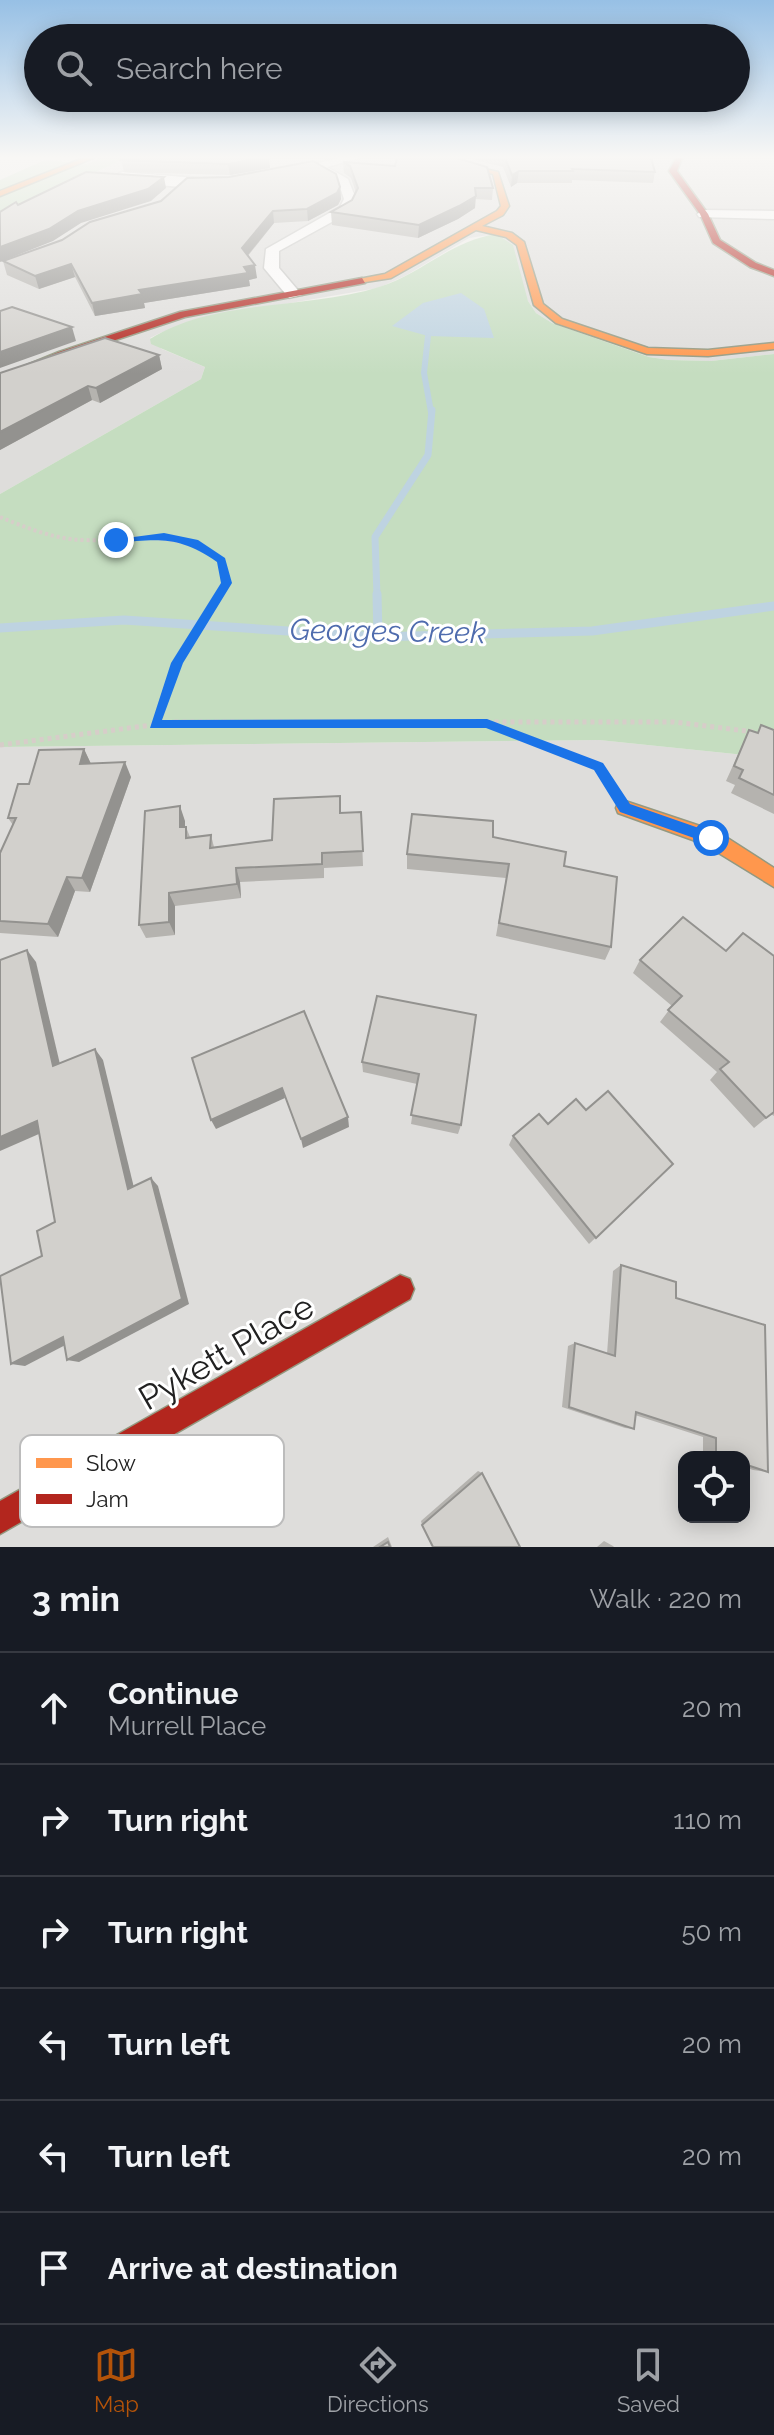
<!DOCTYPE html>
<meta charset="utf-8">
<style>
body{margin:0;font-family:Raleway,sans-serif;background:#242831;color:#f1f3f6}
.controls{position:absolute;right:24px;bottom:24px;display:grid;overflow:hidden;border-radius:16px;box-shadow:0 4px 20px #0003}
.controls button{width:72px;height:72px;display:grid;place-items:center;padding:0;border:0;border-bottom:2px solid #363941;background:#171b24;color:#f1f3f6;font:40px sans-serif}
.stop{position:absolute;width:24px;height:24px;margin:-18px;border:6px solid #1a73e8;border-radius:50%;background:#fff}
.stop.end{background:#1a73e8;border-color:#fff;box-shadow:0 2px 8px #0008}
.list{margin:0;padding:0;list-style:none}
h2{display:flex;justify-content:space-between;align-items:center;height:104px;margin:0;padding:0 32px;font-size:34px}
h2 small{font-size:26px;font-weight:400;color:#9ea1a6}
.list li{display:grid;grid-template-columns:52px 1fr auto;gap:24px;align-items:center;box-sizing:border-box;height:112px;padding:0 32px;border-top:2px solid #363941}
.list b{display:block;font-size:30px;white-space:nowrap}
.list p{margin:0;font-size:26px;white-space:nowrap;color:#9ea1a6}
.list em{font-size:26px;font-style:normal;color:#9ea1a6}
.icon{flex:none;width:44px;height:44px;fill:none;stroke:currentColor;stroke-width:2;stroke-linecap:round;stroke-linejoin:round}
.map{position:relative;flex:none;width:774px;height:1547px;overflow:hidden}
.search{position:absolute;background:#171b24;box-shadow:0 4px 20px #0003;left:24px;right:24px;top:24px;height:88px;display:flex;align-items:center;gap:20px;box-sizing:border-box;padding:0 28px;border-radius:44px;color:#9ea1a6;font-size:30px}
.sheet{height:776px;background:#171b24}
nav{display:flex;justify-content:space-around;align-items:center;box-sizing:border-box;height:112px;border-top:2px solid #363941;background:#171b24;font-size:22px;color:#9ea1a6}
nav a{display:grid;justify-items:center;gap:4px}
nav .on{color:#b45309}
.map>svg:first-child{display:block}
</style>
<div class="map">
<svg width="774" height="1547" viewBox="0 0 774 1547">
<rect width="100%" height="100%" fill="#efeee9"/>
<g fill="#dedddb" fill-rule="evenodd">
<path d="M 126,158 L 774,158 L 774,354 L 711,361 L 669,360 L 649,357 L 552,323 L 536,313 L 528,301 L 496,234 L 469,238 L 405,276 L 378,288 L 209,317 L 160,333 L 150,338 L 162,349 L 205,367 L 201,379 L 0,494 L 0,216 Z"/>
<path d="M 599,740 L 774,758 L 774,1547 L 0,1547 L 0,747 ZM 684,1457 L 744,1457 L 744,1517 L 684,1517 Z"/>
</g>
<g fill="#c5ddc0">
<path d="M 99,158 L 126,158 L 0,216 L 0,180 L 45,160 L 87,164 Z"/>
<path d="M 496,234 L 513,245 L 528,301 L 536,313 L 552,323 L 649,357 L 669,360 L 711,361 L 774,354 L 774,758 L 599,740 L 0,747 L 0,494 L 201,379 L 205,367 L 151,344 L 150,339 C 216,298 306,310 379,287 C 421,274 451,241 496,234 Z"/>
</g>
<path fill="#bed3e1" d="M 461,293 L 484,309 L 494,338 L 428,336 L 392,326 L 423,303 Z"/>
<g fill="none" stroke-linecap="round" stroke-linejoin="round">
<path stroke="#bed3e1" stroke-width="6" d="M 428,336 L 424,373 L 431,412"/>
<path stroke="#bed3e1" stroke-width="7" d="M 377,596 L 375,537 L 428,455 L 432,410"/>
<g stroke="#bed3e1" stroke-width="9">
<path d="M 377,594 L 378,637"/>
<path d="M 0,628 L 124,620 L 378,637 L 592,631 L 774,606"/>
</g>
<g stroke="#c6c6c4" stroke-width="3">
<g id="street">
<path d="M 339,158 L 360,158 L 327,167 L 348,179 L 356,199 L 350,212 L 279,251 L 279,268 L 302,295 L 289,298 L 264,268 L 266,249 L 340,207 L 344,199 L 339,184 L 314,170 L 282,177 L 276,173 Z"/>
<path d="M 123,172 C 139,174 224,179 229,182 C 210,194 142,183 119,179 L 119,173 Z"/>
<path d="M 704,210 L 774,211 L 774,219 L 699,217 L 697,214 Z"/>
</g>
</g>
<g stroke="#939981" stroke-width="3">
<g id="slow">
<path d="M 84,158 L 93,158 L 0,196 L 0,191 Z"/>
<path d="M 436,158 L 498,172 L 509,206 L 503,215 L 482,226 L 512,233 L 524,242 L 543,304 L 562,319 L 648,348 L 708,350 L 774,343 L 774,349 L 708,356 L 647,354 L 556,323 L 534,305 L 517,245 L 506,237 L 476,230 L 391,278 L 359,283 L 359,279 L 385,274 L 497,211 L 501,206 L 493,174 Z"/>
<path d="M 625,801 L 718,832 L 774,868 L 774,887 L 704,844 L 618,813 L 616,808 L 618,803 Z"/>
</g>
</g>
<g stroke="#939981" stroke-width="3">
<g id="jam">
<path d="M 676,158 L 682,158 L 677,171 L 708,214 L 720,240 L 756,263 L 774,270 L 774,276 L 750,267 L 713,243 L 700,214 L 669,171 Z"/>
<path d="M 362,278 L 365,283 L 185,317 L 67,356 L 0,383 L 0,376 L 59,352 L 180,312 Z"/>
<path d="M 400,1275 L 410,1279 L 414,1289 L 410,1299 L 0,1534 L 0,1501 Z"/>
</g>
</g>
<path stroke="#d7cdc9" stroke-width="4" stroke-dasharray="3 3" stroke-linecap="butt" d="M 0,517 C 27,528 54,539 83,540 C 141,542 167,527 221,560 L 226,583 L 218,596"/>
<g stroke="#d7cdc9" stroke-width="5" stroke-dasharray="4 4" stroke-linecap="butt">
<path d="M 154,724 L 177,663 L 219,594"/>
<path d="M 492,725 L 599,766 L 607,779"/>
<path d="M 0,745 L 175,722 L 674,722 L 753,732"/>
</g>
<use href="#street" fill="#fdfcfc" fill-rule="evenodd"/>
<use href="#slow" fill="#ff974d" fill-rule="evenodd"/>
<use href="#jam" fill="#b3261e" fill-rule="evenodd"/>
</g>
<g fill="#b5b3af">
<path d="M 123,158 L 269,158 L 270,168 L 230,175 L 124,172 L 121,160 Z"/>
<path d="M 468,158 L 651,158 L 655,172 L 653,183 L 572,180 L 572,183 L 517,183 L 511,187 L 503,167 Z"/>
<path d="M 343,162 L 493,188 L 492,200 L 475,199 L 475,208 L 458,219 L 418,238 L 332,225 L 331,212 L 352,200 L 356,193 L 351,178 L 344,173 Z"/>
<path d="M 340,187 L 341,199 L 338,205 L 308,221 L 274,223 L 248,256 L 257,278 L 249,280 L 250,286 L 144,303 L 145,308 L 95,316 L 75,277 L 39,289 L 7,275 L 3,261 Z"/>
<path d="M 159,355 L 162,369 L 100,403 L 92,400 L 0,450 L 0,373 Z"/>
<path d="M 749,730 L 757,733 L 774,730 L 774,814 L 731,793 L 735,785 L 726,781 Z"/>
<path d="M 84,749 L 91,764 L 131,777 L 90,892 L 75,891 L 58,937 L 0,933 L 0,853 L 13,825 L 8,818 L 29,784 Z"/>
<path d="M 361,812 L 363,866 L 324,868 L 324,878 L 240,882 L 241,898 L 175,906 L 175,935 L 146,938 L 139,925 L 185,821 L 185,827 L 186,827 L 190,837 L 211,835 L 214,847 L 272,840 L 341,813 Z"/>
<path d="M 493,837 L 564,866 L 611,947 L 605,960 L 496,936 L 506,878 L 407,869 L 407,854 Z"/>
<path d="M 726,951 L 774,956 L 774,1116 L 771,1114 L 754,1128 L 710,1080 L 717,1072 L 660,1022 L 672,1006 L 633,973 L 640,960 Z"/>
<path d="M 377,996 L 461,1125 L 458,1134 L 411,1124 L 417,1084 L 363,1072 L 362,1062 Z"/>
<path d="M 586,1110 L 673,1164 L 589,1244 L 509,1145 L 513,1136 Z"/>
<path d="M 621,1265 L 676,1298 L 768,1472 L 753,1470 L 744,1467 L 744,1457 L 712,1457 L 703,1454 L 703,1437 L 635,1415 L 634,1429 L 625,1428 L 562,1407 L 568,1346 L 575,1343 L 607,1354 L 613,1271 Z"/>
<path d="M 478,1471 L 482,1473 L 422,1525 L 421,1521 Z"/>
<path d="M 388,1537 L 392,1547 L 373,1547 Z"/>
<path d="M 604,1541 L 613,1546 L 614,1547 L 597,1547 Z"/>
</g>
<g fill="#93928f">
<path d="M 261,158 L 269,158 L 270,168 L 230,175 L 228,164 Z"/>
<path d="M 519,171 L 517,183 L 511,187 L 512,175 Z"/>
<path d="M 164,177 L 166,188 L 151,201 L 81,223 L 53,241 L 0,262 L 0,247 L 78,211 Z"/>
<path d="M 340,187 L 341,199 L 338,205 L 308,221 L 307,209 Z"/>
<path d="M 476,196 L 475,208 L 458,219 L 418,238 L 419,225 Z"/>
<path d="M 273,211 L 274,223 L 243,261 L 242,248 Z"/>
<path d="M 71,264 L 75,277 L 39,289 L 35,276 Z"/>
<path d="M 255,265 L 257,278 L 249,280 L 250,286 L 144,303 L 145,308 L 95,316 L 92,303 L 139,290 Z"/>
<path d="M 72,327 L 76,341 L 0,368 L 0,352 Z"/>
<path d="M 159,355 L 162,369 L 100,403 L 96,388 Z"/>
<path d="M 88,386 L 92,400 L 0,450 L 0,432 Z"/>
<path d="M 84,749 L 91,764 L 80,764 Z"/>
<path d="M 125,762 L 131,777 L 90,892 L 82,878 Z"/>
<path d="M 180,806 L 185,821 L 185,842 L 180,827 Z"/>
<path d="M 236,868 L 240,882 L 241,898 L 237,884 Z"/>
<path d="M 67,877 L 75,891 L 58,937 L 48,924 Z"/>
<path d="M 169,893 L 175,906 L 175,935 L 169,922 Z"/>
<path d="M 27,950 L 36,962 L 63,1077 L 53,1066 Z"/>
<path d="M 95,1049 L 103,1060 L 136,1196 L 128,1189 Z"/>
<path d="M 282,1088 L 285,1098 L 216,1129 L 211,1120 Z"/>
<path d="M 348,1117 L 349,1127 L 303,1148 L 301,1139 Z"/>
<path d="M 37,1121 L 48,1130 L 0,1151 L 0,1137 Z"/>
<path d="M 151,1178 L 158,1186 L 189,1304 L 79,1362 L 67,1360 Z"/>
<path d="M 63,1337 L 75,1340 L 25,1366 L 11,1364 Z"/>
</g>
<g fill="#d2d0cc" stroke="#93928f" stroke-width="2">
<path d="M 123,158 L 261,158 L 228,164 L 121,160 Z"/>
<path d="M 397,158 L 457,158 L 487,167 L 493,188 L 475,188 L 476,196 L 459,206 L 419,225 L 331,212 L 352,200 L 358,188 L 350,166 L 343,162 L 395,166 Z"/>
<path d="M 505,158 L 651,158 L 655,172 L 572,169 L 573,171 L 519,171 L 512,175 Z"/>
<path d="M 313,161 L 336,174 L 340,187 L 337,193 L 307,209 L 273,211 L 242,248 L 255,265 L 244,267 L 248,273 L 139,290 L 142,294 L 92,303 L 71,264 L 35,276 L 3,261 L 62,240 L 90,222 L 161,201 L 187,178 L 229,177 Z"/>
<path d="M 86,172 L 164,177 L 148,189 L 78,211 L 49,229 L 0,247 L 0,212 L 16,202 L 18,205 Z"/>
<path d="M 12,307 L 72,327 L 0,352 L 0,311 Z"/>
<path d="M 105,338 L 159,355 L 96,388 L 88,386 L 0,432 L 0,373 Z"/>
<path d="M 761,725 L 774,730 L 774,795 L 739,778 L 743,770 L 734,766 L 749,730 L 758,733 Z"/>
<path d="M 84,749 L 80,764 L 125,762 L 82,878 L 67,877 L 48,924 L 0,921 L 0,853 L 16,818 L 8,818 L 18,784 L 29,784 L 39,750 Z"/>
<path d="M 340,796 L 340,813 L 361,812 L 363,851 L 322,853 L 322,864 L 236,868 L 237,884 L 169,893 L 169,922 L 139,925 L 145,811 L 180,806 L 180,827 L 186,827 L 186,838 L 211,835 L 210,848 L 272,840 L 274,799 Z"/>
<path d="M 412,814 L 493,821 L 493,837 L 566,852 L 564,866 L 617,877 L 611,947 L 499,923 L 509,864 L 407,854 Z"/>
<path d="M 683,917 L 726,951 L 743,933 L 774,956 L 774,1112 L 766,1118 L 720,1069 L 729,1062 L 668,1010 L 682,996 L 640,960 Z"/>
<path d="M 27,950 L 53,1066 L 95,1049 L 128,1189 L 151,1178 L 182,1299 L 67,1360 L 63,1337 L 11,1364 L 0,1276 L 42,1256 L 37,1231 L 55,1222 L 37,1121 L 0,1137 L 0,960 Z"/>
<path d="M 377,996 L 476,1015 L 461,1125 L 411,1115 L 419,1074 L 362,1062 Z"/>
<path d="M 304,1011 L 348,1117 L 301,1139 L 282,1088 L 211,1120 L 192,1058 Z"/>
<path d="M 608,1091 L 673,1164 L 596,1238 L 513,1136 L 539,1114 L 548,1124 L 576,1099 L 586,1110 Z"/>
<path d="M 621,1265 L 676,1282 L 676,1298 L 765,1325 L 768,1472 L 744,1464 L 744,1457 L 721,1457 L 716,1455 L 716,1438 L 636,1412 L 634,1429 L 569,1407 L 575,1343 L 615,1356 Z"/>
<path d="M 482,1473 L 520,1547 L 433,1547 L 422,1525 Z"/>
<path d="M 388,1542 L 390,1547 L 380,1547 Z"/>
</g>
<linearGradient id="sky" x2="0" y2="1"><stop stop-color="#97c0e5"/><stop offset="0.42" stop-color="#f8f7f5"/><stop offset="1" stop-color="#f8f7f5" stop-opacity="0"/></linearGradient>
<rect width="774" height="374" fill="url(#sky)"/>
<path fill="#1a73e8" d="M 164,533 L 198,540 L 225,558 L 232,583 L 183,663 L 162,720 L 487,719 L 603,763 L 630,804 L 716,834 L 716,842 L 711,844 L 620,812 L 594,770 L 486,728 L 150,728 L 171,663 L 221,583 L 217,562 C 179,536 160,539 116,543 L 111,540 Z"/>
<g text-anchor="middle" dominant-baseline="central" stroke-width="6" stroke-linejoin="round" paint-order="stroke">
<g font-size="30" font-style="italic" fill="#4f6cae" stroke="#fff">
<text transform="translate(388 631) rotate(1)">Georges Creek</text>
</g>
<g font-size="34" fill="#212121" stroke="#fff">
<text transform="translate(226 1352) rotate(-30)">Pykett Place</text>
</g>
</g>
<rect x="20" y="1435" width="264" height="92" rx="12" fill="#fff" stroke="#bcbcbc" stroke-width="2"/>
<rect x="36" y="1458" width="36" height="10" fill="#ff974d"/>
<rect x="36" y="1494" width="36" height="10" fill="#b3261e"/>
<g font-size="22" fill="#212121">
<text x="86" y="1471">Slow</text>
<text x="86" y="1507">Jam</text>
</g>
</svg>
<div class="controls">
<button><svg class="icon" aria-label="locate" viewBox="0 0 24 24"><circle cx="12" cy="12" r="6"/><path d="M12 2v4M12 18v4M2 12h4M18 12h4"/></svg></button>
</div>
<div class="stop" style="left:711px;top:838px"></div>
<div class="stop end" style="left:116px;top:540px"></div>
<div class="search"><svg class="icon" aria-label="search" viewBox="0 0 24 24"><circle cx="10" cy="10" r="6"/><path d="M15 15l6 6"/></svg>Search here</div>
</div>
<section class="sheet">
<h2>3 min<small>Walk · 220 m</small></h2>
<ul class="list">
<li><svg class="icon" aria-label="ahead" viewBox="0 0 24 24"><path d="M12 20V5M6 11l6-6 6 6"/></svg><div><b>Continue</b><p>Murrell Place</p></div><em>20 m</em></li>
<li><svg class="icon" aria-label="right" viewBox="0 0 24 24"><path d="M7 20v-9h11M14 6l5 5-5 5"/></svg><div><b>Turn right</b></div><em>110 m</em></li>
<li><svg class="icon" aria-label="right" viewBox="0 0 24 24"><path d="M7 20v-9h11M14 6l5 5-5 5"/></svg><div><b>Turn right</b></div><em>50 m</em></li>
<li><svg class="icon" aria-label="left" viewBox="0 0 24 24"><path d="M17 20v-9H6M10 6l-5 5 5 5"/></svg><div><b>Turn left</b></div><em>20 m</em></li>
<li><svg class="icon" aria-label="left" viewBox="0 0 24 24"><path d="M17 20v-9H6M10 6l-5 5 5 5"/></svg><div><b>Turn left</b></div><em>20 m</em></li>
<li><svg class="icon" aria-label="arrive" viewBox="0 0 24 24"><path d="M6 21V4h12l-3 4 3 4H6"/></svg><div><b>Arrive at destination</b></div></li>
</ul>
</section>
<nav>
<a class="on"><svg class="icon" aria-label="map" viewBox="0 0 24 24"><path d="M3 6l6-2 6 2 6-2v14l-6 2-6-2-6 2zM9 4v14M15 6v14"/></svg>Map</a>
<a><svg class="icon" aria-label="directions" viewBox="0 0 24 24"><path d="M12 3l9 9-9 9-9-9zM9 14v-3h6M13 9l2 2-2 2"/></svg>Directions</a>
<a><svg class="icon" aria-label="saved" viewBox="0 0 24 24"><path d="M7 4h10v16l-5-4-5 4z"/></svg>Saved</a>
</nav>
